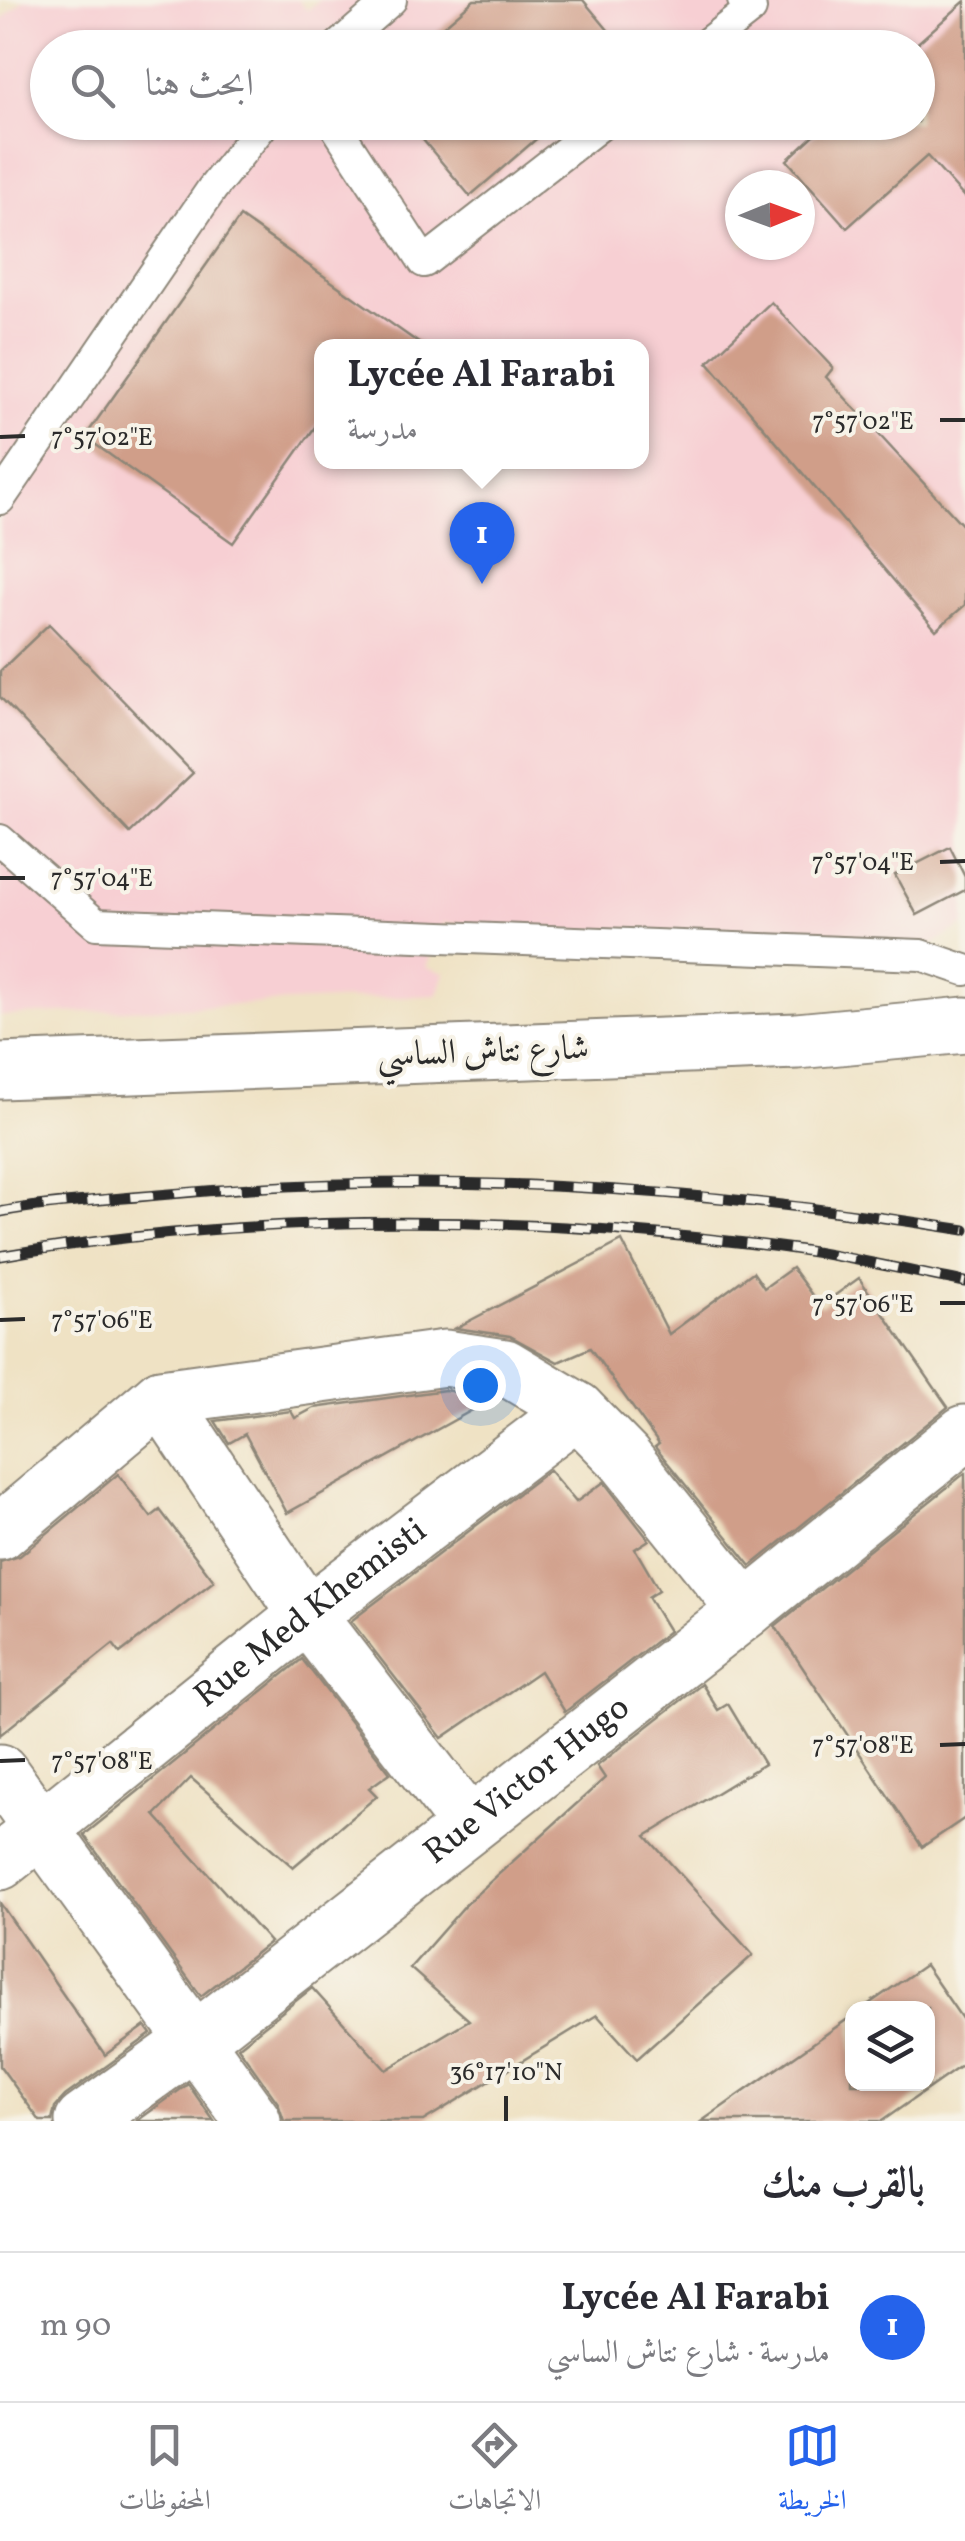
<!DOCTYPE html>
<html lang="ar">
<meta charset="utf-8">
<style>
body{margin:0;font-family:Vollkorn,Amiri,serif;background:#f7f7f7;color:#2b2b33;direction:rtl}
.controls{position:absolute;right:30px;bottom:30px;display:grid;overflow:hidden;border-radius:20px;box-shadow:0 2px 8px #0004}
.controls button{width:90px;height:90px;display:grid;place-items:center;padding:0;border:0;border-bottom:2px solid #e1e1e2;background:#fff;color:#2b2b33;font:50px sans-serif}
.compass{position:absolute;left:725px;top:170px;width:90px;height:90px;border-radius:50%;background:#fff;box-shadow:0 2px 8px #0004;rotate:89deg}
.you{position:absolute;left:480px;top:1385px;width:35px;height:35px;margin:-25px;border:8px solid #fff;border-radius:50%;background:#1a73e8;box-shadow:0 0 0 15px #1a73e833}
.badge{display:grid;place-items:center;width:65px;height:65px;border-radius:50%;background:#2563eb;color:#fff;font-size:32px;font-weight:700}
.pin{position:absolute;translate:-50% -82px;filter:drop-shadow(0 2px 5px #0008)}
.pin::after{content:'';position:absolute;top:52px;width:35px;height:30px;background:inherit;clip-path:polygon(0 0,100% 0,50% 100%)}
.popup{position:absolute;left:314px;top:339px;width:335px;height:130px;box-sizing:border-box;display:grid;place-content:center;border-radius:20px;background:#fff;filter:drop-shadow(0 2px 8px #0005);font-size:32px;white-space:nowrap;color:#7c7c81}
.popup b{font-size:38px;color:#2b2b33}
.popup::after{content:'';position:absolute;left:50%;top:100%;margin-left:-20px;border:20px solid transparent;border-top-color:#fff}
.list{margin:0;padding:0;list-style:none}
h2{display:flex;justify-content:space-between;align-items:center;height:130px;margin:0;padding:0 40px;font-size:42px}
h2 small{font-size:32px;font-weight:400;color:#7c7c81}
.list li{display:grid;grid-template-columns:65px 1fr auto;gap:30px;align-items:center;box-sizing:border-box;height:150px;padding:0 40px;border-top:2px solid #e1e1e2}
.list b{display:block;font-size:38px;white-space:nowrap}
.list p{margin:0;font-size:32px;white-space:nowrap;color:#7c7c81}
.list em{font-size:32px;font-style:normal;color:#7c7c81}
.icon{flex:none;width:55px;height:55px;fill:none;stroke:currentColor;stroke-width:2;stroke-linecap:round;stroke-linejoin:round}
.map{position:relative;flex:none;width:965px;height:2121px;overflow:hidden;direction:ltr}
.search{position:absolute;background:#fff;box-shadow:0 2px 8px #0004;left:30px;right:30px;top:30px;height:110px;display:flex;align-items:center;gap:25px;box-sizing:border-box;padding:0 35px;border-radius:55px;color:#7c7c81;font-size:38px}
.sheet{height:280px;background:#fff}
nav{display:flex;justify-content:space-around;align-items:center;box-sizing:border-box;height:140px;border-top:2px solid #e1e1e2;background:#fff;font-size:28px;color:#7c7c81}
nav a{display:grid;justify-items:center;gap:5px}
nav .on{color:#2563eb}
.map>svg:first-child{display:block}
</style>
<div class="map">
<svg width="965" height="2121" viewBox="0 0 965 2121">
<rect width="100%" height="100%" fill="#f7f3e8"/>
<filter id="ink" filterUnits="userSpaceOnUse"><feTurbulence type="fractalNoise" baseFrequency=".01" numOctaves="2"/><feDisplacementMap in="SourceGraphic" scale="20" xChannelSelector="R" yChannelSelector="G"/><feConvolveMatrix kernelMatrix="1 2 1 2 8 2 1 2 1" color-interpolation-filters="sRGB"/></filter>
<filter id="wash" filterUnits="userSpaceOnUse"><feTurbulence type="fractalNoise" baseFrequency=".0048" numOctaves="4" result="noise"/><feDisplacementMap in="SourceGraphic" scale="40" xChannelSelector="R" yChannelSelector="G"/><feGaussianBlur stdDeviation="2.25" result="paint"/><feColorMatrix in="noise" values="0 0 0 0 0 0 0 0 0 0 0 0 0 0 0 0 0 1.4 0 .05"/><feComposite in="paint" operator="in"/></filter>
<g filter="url(#wash)">
<rect width="100%" height="100%" fill="#efe2c4"/>
<path fill="#f7cfd3" fill-rule="evenodd" d="M 24,0 L 298,0 L 307,10 L 319,0 L 965,0 L 965,925 L 916,954 L 444,923 L 426,967 L 445,973 L 438,995 L 0,1016 L 0,21 ZM 48,48 L 918,48 L 918,122 L 48,122 ZM 740,185 L 800,185 L 800,245 L 740,245 ZM 322,346 L 642,346 L 642,462 L 322,462 Z"/>
<g id="blocks">
<g fill="#d09e89">
<path d="M 474,0 L 583,0 L 623,48 L 418,48 Z"/>
<path d="M 965,1 L 965,198 L 927,156 L 847,228 L 787,160 L 828,122 L 918,122 L 918,48 L 912,48 Z"/>
<path d="M 408,122 L 556,122 L 470,196 Z"/>
<path d="M 240,217 L 423,346 L 322,346 L 322,417 L 233,543 L 85,437 Z"/>
<path d="M 771,302 L 833,368 L 826,377 L 965,528 L 965,605 L 936,630 L 708,362 Z"/>
<path d="M 49,624 L 193,773 L 130,833 L 0,697 L 0,671 Z"/>
<path d="M 950,847 L 965,877 L 965,890 L 917,915 L 895,875 Z"/>
<path d="M 622,1241 L 669,1334 L 753,1272 L 764,1288 L 792,1268 L 820,1306 L 859,1278 L 948,1407 L 751,1566 L 655,1447 L 659,1444 L 590,1348 L 558,1362 L 510,1336 L 456,1328 Z"/>
<path d="M 445,1390 L 492,1399 L 287,1513 L 245,1434 L 229,1443 L 215,1421 L 291,1411 L 295,1418 L 314,1408 Z"/>
<path d="M 549,1470 L 576,1502 L 604,1482 L 649,1540 L 635,1549 L 659,1590 L 648,1597 L 669,1631 L 565,1712 L 540,1671 L 442,1738 L 351,1621 Z"/>
<path d="M 965,1473 L 965,1818 L 922,1847 L 775,1626 Z"/>
<path d="M 118,1474 L 151,1517 L 160,1510 L 214,1581 L 120,1653 L 113,1644 L 0,1735 L 0,1562 L 20,1556 Z"/>
<path d="M 302,1659 L 390,1773 L 369,1788 L 377,1796 L 293,1867 L 191,1778 L 155,1815 L 270,1942 L 201,1996 L 84,1835 Z"/>
<path d="M 702,1684 L 718,1710 L 728,1704 L 764,1764 L 646,1836 L 753,1955 L 637,2059 L 597,2015 L 423,2121 L 284,2121 L 278,2103 L 238,2047 L 312,1988 L 386,2070 L 469,2020 L 410,1968 L 468,1902 L 605,1778 L 597,1766 Z"/>
<path d="M 0,1903 L 105,2055 L 145,2026 L 151,2034 L 65,2096 L 55,2107 L 52,2121 L 40,2121 L 0,2066 Z"/>
<path d="M 925,1965 L 965,2023 L 965,2063 L 882,2121 L 702,2121 L 852,2016 L 852,2084 L 928,2084 L 928,2008 L 863,2008 Z"/>
<path d="M 188,2084 L 214,2121 L 137,2121 Z"/>
</g>
</g>
</g>
<g filter="url(#ink)">
<use href="#blocks" fill-opacity="0" stroke="#8d8678" stroke-width="2.5"/>
<g fill="none" stroke-linecap="round" stroke-linejoin="round">
<g stroke="#8d8678" stroke-width="34">
<g id="lane">
<path d="M 336,48 L 391,0"/>
<path d="M 701,48 L 751,9 L 743,0"/>
<path d="M 333,122 L 424,262 L 604,122"/>
<path d="M 0,499 L 212,189 L 265,122"/>
<path d="M 0,840 L 96,924 L 921,955 L 965,970"/>
</g>
</g>
<g stroke="#8d8678" stroke-width="59">
<g id="street">
<path d="M 0,1071 L 797,1041 L 965,1025"/>
<path d="M 161,1397 L 307,1615 L 469,1825"/>
<path d="M 0,1532 L 161,1397 L 445,1358 L 505,1367 L 577,1410 L 624,1458 L 746,1610"/>
<path d="M 0,1772 L 253,2121"/>
<path id="s1" d="M 0,1862 L 307,1615 L 577,1410"/>
<path id="s2" d="M 83,2121 L 192,2043 L 746,1610 L 965,1433"/>
</g>
</g>
<use href="#lane" stroke="#fff" stroke-width="30"/>
<use href="#street" stroke="#fff" stroke-width="55"/>
<g stroke="#2b2b2b" stroke-width="11">
<g id="rail">
<path d="M 0,1212 C 52,1202 106,1200 158,1195 C 432,1169 694,1187 965,1230"/>
<path d="M 0,1256 C 261,1211 531,1214 794,1249 C 851,1257 908,1271 965,1282"/>
</g>
</g>
<use href="#rail" stroke="#f7f3e8" stroke-width="8" stroke-dasharray="22" stroke-linecap="butt"/>
</g>
</g>
<path fill="none" stroke="#2b2b2b" stroke-width="4" d="M 940,420 L 965,420M 0,437 L 25,436M 940,862 L 965,861M 0,878 L 25,878M 940,1303 L 965,1303M 0,1320 L 25,1319M 940,1745 L 965,1744M 0,1761 L 25,1760M 506,2096 L 506,2121"/>
<g text-anchor="middle" dominant-baseline="central" stroke-width="8" stroke-linejoin="round" paint-order="stroke">
<g font-size="35" fill="#2b2b2b" stroke="#f7f3e8">
<text transform="translate(483 1053) rotate(-2)">شارع نتاش الساسي</text>
<text stroke="none"><textPath href="#s1" startOffset="398">Rue Med Khemisti</textPath></text>
<text stroke="none"><textPath href="#s2" startOffset="560">Rue Victor Hugo</textPath></text>
</g>
</g>
<g font-size="25" text-anchor="middle" fill="#2b2b2b" stroke="#f7f3e8" stroke-width="8" stroke-linejoin="round" paint-order="stroke">
<text x="863" y="429">7°57'02"E</text>
<text x="102" y="445">7°57'02"E</text>
<text x="863" y="870">7°57'04"E</text>
<text x="102" y="886">7°57'04"E</text>
<text x="863" y="1312">7°57'06"E</text>
<text x="102" y="1328">7°57'06"E</text>
<text x="863" y="1753">7°57'08"E</text>
<text x="102" y="1769">7°57'08"E</text>
<text x="506" y="2080">36°17'10"N</text>
</g>
</svg>
<div class="controls">
<button><svg class="icon" aria-label="layers" viewBox="0 0 24 24"><path d="M12 4l9 5-9 5-9-5zM3 14l9 5 9-5"/></svg></button>
</div>
<svg class="compass" viewBox="-18 -18 36 36"><path d="M0-13l5 13h-10z" fill="#e53935"/><path d="M0 13l5-13h-10z" fill="#7c7c81"/></svg>
<div class="you"></div>
<div class="pin badge" style="left:482px;top:584px">1</div>
<div class="popup"><b>Lycée Al Farabi</b>مدرسة</div>
<div class="search"><svg class="icon" aria-label="search" viewBox="0 0 24 24"><circle cx="10" cy="10" r="6"/><path d="M15 15l6 6"/></svg>ابحث هنا</div>
</div>
<section class="sheet">
<h2>بالقرب منك<small></small></h2>
<ul class="list">
<li><span class="badge">1</span><div><b>Lycée Al Farabi</b><p>مدرسة · شارع نتاش الساسي</p></div><em>90 m</em></li>
</ul>
</section>
<nav>
<a class="on"><svg class="icon" aria-label="map" viewBox="0 0 24 24"><path d="M3 6l6-2 6 2 6-2v14l-6 2-6-2-6 2zM9 4v14M15 6v14"/></svg>الخريطة</a>
<a><svg class="icon" aria-label="directions" viewBox="0 0 24 24"><path d="M12 3l9 9-9 9-9-9zM9 14v-3h6M13 9l2 2-2 2"/></svg>الاتجاهات</a>
<a><svg class="icon" aria-label="saved" viewBox="0 0 24 24"><path d="M7 4h10v16l-5-4-5 4z"/></svg>المحفوظات</a>
</nav>
